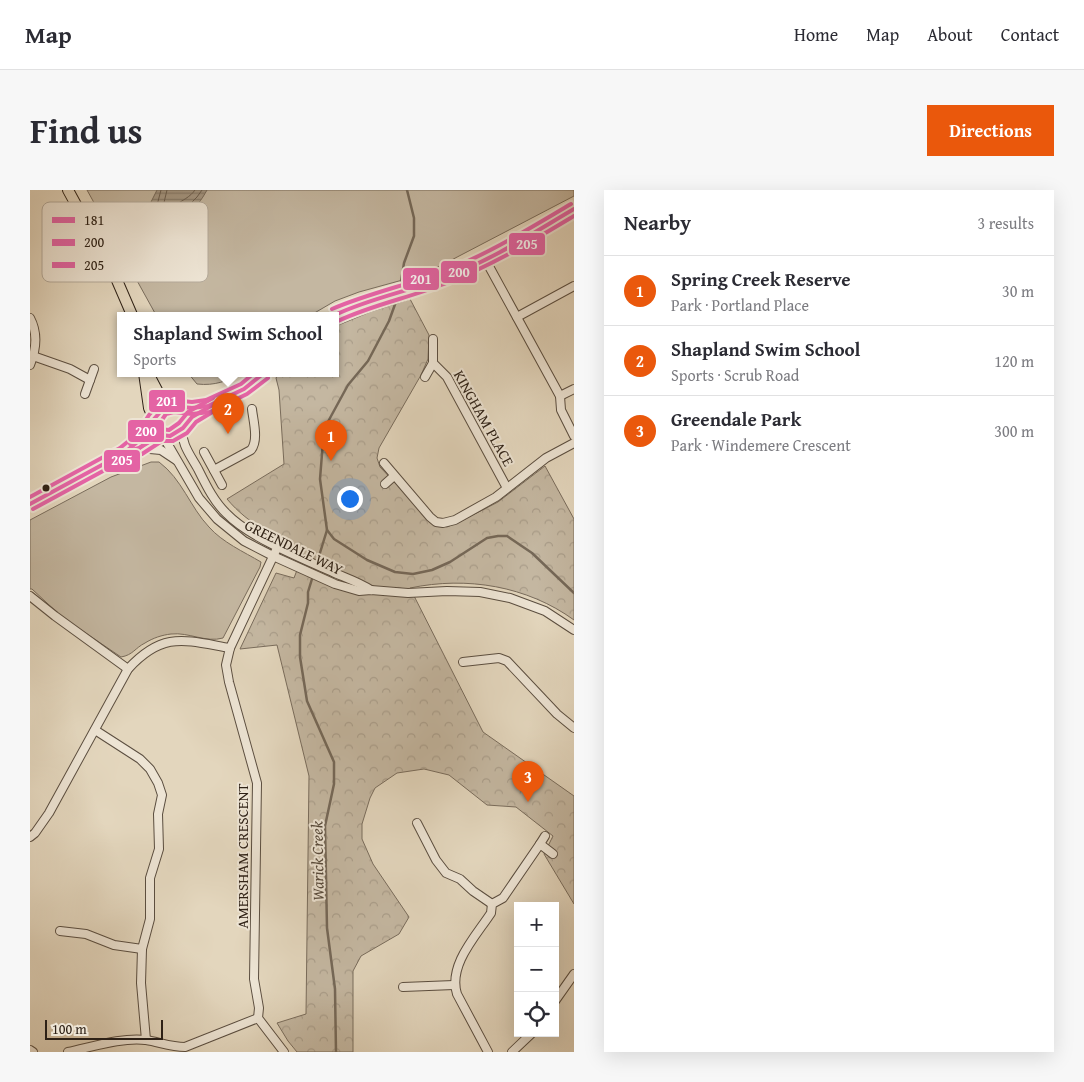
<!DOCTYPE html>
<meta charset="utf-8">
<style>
body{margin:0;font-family:"Gentium Book Plus",serif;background:#f7f7f7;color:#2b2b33}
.controls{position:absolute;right:15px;bottom:15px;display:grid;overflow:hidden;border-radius:0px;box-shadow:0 5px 20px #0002}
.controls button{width:45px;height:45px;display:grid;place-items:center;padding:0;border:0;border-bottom:1px solid #e1e1e2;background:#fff;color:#2b2b33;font:25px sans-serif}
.scale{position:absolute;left:15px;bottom:12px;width:118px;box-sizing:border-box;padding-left:5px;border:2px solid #2e2116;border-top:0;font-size:14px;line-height:18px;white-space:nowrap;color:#2e2116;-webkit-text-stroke:4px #ede4d4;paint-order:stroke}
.you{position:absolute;left:319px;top:308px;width:18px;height:18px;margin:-12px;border:4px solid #fff;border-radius:50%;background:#1a73e8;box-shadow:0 0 0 8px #1a73e833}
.badge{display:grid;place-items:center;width:32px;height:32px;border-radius:50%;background:#ea580c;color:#fff;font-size:16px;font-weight:700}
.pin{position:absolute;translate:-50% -41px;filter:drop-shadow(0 1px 2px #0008)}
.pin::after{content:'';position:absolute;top:26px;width:18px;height:15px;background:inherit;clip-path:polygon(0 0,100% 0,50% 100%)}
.popup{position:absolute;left:87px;top:122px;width:222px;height:65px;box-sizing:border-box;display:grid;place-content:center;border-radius:0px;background:#fff;filter:drop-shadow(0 1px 4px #0005);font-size:16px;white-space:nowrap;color:#7c7c81}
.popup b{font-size:19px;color:#2b2b33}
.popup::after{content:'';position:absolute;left:50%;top:100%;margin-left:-10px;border:10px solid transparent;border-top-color:#fff}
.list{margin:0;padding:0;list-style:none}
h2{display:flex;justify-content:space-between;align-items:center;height:65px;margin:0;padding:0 20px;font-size:21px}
h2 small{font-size:16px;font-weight:400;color:#7c7c81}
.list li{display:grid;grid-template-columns:32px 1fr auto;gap:15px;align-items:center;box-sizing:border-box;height:70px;padding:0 20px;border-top:1px solid #e1e1e2}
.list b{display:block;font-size:19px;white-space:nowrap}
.list p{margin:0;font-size:16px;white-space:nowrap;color:#7c7c81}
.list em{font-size:16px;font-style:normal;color:#7c7c81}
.icon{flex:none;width:28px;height:28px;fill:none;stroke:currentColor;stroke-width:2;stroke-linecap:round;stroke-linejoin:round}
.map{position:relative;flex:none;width:544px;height:862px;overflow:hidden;border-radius:0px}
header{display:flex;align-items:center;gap:30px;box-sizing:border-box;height:70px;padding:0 25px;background:#fff;border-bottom:1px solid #e1e1e2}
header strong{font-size:24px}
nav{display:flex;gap:28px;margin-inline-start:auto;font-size:18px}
.intro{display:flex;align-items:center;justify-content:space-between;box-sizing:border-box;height:120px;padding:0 30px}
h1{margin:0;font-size:35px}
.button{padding:12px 22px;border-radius:0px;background:#ea580c;color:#fff;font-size:18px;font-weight:700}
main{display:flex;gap:30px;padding:0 30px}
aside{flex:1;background:#fff;border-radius:0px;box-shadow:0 5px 20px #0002}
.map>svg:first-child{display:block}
</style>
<header>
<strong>Map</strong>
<nav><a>Home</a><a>Map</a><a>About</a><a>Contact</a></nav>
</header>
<div class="intro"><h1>Find us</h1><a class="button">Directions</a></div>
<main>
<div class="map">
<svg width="544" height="862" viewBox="0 0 544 862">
<defs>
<pattern id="park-crowns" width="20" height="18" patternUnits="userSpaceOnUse" patternTransform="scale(1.25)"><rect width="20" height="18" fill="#c4b7a1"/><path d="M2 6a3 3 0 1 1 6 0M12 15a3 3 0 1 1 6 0" fill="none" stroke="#a99d8a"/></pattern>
<pattern id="water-rules" width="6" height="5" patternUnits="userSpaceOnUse" patternTransform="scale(1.25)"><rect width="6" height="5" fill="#a59884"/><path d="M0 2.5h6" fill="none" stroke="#877c6b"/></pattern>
</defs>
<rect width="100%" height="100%" fill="#e3d6bd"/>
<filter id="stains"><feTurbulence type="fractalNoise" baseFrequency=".004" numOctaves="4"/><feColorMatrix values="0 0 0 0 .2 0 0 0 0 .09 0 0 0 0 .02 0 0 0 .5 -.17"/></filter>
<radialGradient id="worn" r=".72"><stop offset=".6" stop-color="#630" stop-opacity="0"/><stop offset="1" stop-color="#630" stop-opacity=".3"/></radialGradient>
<g fill="#c4b7a1" stroke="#796c5c">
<path d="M 57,0 L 544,0 L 544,6 L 410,76 L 387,86 L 329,102 L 305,111 L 281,125 L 126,125 Z"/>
<path d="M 158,183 L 213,183 C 197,191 185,196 167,194 Z"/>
<path d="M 121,272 L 129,272 C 152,289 160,317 179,337 C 192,352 214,362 231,372 L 230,377 L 193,448 C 176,453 159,442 141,444 C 132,445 123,448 115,453 C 105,458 103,465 91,467 L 32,427 L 2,399 L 0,399 L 0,330 L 81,287 Z"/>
</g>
<path fill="url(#park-crowns)" stroke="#796c5c" d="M 380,109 L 399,145 L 398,169 L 391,185 L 349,258 L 347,268 L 350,277 L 403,333 L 417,337 L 429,332 L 468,312 L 515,276 L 544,329 L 544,430 C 497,396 437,386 380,398 L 453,542 L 544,606 L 544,714 L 514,664 L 523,646 L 486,617 L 457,615 L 419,585 L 394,579 L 367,583 L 345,598 L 340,608 L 332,634 L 332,649 L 343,674 L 379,727 L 369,744 L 331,766 L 323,781 L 323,862 L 267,862 L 258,851 L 247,833 L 276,824 L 279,586 L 247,455 L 210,459 L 246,383 L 264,388 L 275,359 C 244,346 219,335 197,309 L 254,274 L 249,200 L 246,188 L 249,183 L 306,183 L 306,136 L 340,122 Z"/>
<path fill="url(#water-rules)" stroke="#756858" d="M 127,0 L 177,0 C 172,9 165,21 154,21 L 149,30 L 155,47 L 149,53 C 129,50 128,53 116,34 L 117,22 L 121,18 L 121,12 Z"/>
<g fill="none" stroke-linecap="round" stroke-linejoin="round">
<g stroke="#6a5c4d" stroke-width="1">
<path d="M 131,0 L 126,19 L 122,25 L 121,32 C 127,44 136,51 149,46 L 144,30 L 150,19 L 158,16 L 167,7 L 172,0"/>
<path d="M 137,0 L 132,21 L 127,30 L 132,39 L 137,41 L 139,39 C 132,12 155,15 165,0"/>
</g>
<g stroke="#756858" stroke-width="2.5">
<path d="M 370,98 L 374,73 L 384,46 L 384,28 L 377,0"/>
<path d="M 368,106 L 359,131 L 338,171 L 318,195 L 294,239 L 290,289 L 297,340 L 304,349 L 337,370 L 365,382 L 383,384 L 402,380 L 420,372 L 457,348 L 468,346 L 477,346 L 502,363 L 544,403"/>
<path d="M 297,340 L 278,402 L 278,413 L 270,445 L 270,467 L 277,511 L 304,572 L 304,594 L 295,636 L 297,738 L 305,799 L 306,862"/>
</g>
<g stroke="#5b4e40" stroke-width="10">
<g id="minor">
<path d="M 455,69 L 530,206 L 531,220 L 544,246"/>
<path d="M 487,127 L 544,96"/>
<path d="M 0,128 C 8,143 6,160 0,175"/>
<path d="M 3,166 L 40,179 L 60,190"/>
<path d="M 403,173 L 417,187 L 477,298"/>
<path d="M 395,187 L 403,173 L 403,149"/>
<path d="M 55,204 L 64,179"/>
<path d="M 530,206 L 544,199"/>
<path d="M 153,238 C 150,253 161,266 168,279 C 176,295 184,312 197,324 C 220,348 276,370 307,384 C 319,389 330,393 341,400"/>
<path d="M 133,246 L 169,308 L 187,329 L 214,351 L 243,366 L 305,394 L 329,401 L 341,400 L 378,403 L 417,401 L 450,402 L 480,408 L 515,421 L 544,440"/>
<path d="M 110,257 L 131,245"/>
<path d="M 109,258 L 131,260 L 146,270"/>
<path d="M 174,262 L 192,295"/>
<path d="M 354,273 L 400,327 L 406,332 L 413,333 L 425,330 L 466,307 L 516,268 L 544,253"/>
<path d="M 184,280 L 221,260 C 229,250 223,230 222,219"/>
<path d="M 355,294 L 364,286"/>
<path d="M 0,314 L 94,263 L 111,249 L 123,232"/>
<path d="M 248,356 L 200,458 L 196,475 L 199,492 L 227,593 L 224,789 L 229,818 L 228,828 L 254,862"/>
<path d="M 0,406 L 25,426 L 98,479"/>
<path d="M 433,472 L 469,468 L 477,471 L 527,524 L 544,538"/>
<path d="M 65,540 L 110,569 L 120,579 L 128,593 L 132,605 L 128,624 L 129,659 L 120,688 L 120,729 L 112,759 L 111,793 L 116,850"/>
<path d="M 387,633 L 406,670 L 416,683 L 430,689 L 443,701 L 462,714"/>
<path d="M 515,646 L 510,654 L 523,664"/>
<path d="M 0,647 L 5,643 L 19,623 L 98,479 C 133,441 154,450 200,458"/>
<path d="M 30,741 L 56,744 L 84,755 L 112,759"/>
<path d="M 373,797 L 424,795"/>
<path d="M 525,811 L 544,784"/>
<path d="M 0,860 L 3,862"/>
<path d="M 38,862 C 62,857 92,847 116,850 C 129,852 141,857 155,857 L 228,828"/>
<path d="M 458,862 L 427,804 C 418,775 446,746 461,723 L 462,714 L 473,708 L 510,654"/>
<path d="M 482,862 L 502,843"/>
</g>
</g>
<g stroke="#2e2116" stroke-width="12">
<g id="major">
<path d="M 38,0 L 86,88 L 102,125"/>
<path d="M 305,125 C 341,107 379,101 416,87 C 461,70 503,43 544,19"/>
<path d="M 114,183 L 119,218 L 124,229"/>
<path d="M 118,183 L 128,202 L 143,216"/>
<path d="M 178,216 C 173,220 166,223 161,228 C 152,236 145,249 131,245 L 124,238 L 124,229 C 140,208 156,221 177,216 C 198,211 219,198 234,183"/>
</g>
</g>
<use href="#minor" stroke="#ede4d4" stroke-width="8"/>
<use href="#major" stroke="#e3d6bd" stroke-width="10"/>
<g stroke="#ede4d4" stroke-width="8">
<g id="bus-1">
<path d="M 305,125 C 341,108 380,101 416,87 C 462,70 503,43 544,19"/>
<path d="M 102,260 L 109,258 L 131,245 L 140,246 L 153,238 L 162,227 L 186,213"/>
<path d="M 0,314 L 94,263 L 111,249 L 124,229 L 133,219 L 143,216 L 162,218 L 178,216 L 214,199 L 234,183"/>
</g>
</g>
<g stroke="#ede4d4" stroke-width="8">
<g id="bus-2">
<path d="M 308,131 C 344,114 383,107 419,92 C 463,75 504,50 544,26"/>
<path d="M 104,266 L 112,264 L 132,251 L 143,251 L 157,243 L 166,232 L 189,218"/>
<path d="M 3,319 L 97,268 L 116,253 L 136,224 L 144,222 L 162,224 L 180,222 L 217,204 L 238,188"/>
</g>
</g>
<g stroke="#ede4d4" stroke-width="8">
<g id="bus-3">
<path d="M 302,119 C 339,103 378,95 415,81 C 460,63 500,38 541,14"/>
<path d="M 100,254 L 107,252 L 129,239 L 139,240 L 149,233 L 158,222 L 183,208"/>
<path d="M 0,307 L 90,258 L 106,245 L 119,225 L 130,213 L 142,210 L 162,212 L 176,210 L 211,194 L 224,183"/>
</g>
</g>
<use href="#bus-1" stroke="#e463a4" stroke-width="4"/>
<use href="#bus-2" stroke="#e463a4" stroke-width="4"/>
<use href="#bus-3" stroke="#e463a4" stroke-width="4"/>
</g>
<circle fill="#2e2116" stroke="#ede4d4" stroke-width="2" cx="16" cy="298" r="4.5"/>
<g text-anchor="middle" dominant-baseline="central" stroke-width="4" stroke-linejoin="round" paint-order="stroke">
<g font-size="15" fill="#2e2116" stroke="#ede4d4">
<text transform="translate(454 228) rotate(61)">KINGHAM PLACE</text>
<text transform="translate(264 357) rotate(26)">GREENDALE WAY</text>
<text transform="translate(212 666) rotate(-90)">AMERSHAM CRESCENT</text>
</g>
<g font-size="16" font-style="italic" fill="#584b3c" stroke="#ede4d4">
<text transform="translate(287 671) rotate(-91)">Warick Creek</text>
</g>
</g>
<rect x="12" y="12" width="166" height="80" rx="8" fill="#ede4d4" stroke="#b4aa9b" stroke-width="1"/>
<rect x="22" y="27" width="23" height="6" fill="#e463a4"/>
<rect x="22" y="49" width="23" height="7" fill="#e463a4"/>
<rect x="22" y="72" width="23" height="6" fill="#e463a4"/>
<g font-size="14" fill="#2e2116">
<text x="54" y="35">181</text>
<text x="54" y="57">200</text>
<text x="54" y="80">205</text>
</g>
<g stroke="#ede4d4" stroke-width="2">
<rect x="478" y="42" width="38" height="24" rx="5" fill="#e463a4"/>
<rect x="410" y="70" width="38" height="24" rx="5" fill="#e463a4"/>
<rect x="372" y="77" width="38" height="24" rx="5" fill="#e463a4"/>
<rect x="118" y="199" width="38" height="24" rx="5" fill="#e463a4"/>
<rect x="97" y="229" width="38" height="24" rx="5" fill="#e463a4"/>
<rect x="73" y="259" width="38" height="24" rx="5" fill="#e463a4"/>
</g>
<g font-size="14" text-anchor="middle" font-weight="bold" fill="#fff">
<text x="497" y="59">205</text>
<text x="429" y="87">200</text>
<text x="391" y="94">201</text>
<text x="137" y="216">201</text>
<text x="116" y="246">200</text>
<text x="92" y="275">205</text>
</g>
<rect width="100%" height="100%" filter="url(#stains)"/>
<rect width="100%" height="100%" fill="url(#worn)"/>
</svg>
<div class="controls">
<button>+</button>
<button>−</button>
<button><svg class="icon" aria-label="locate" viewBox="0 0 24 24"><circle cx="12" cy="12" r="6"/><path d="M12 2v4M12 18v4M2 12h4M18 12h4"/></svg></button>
</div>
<div class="scale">100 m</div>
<div class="you"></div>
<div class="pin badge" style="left:301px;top:271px">1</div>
<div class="pin badge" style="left:198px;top:244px">2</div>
<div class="popup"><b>Shapland Swim School</b>Sports</div>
<div class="pin badge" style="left:498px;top:612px">3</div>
</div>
<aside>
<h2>Nearby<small>3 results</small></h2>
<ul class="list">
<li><span class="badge">1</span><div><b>Spring Creek Reserve</b><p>Park · Portland Place</p></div><em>30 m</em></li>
<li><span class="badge">2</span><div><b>Shapland Swim School</b><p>Sports · Scrub Road</p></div><em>120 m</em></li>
<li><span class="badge">3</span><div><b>Greendale Park</b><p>Park · Windemere Crescent</p></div><em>300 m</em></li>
</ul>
</aside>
</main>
